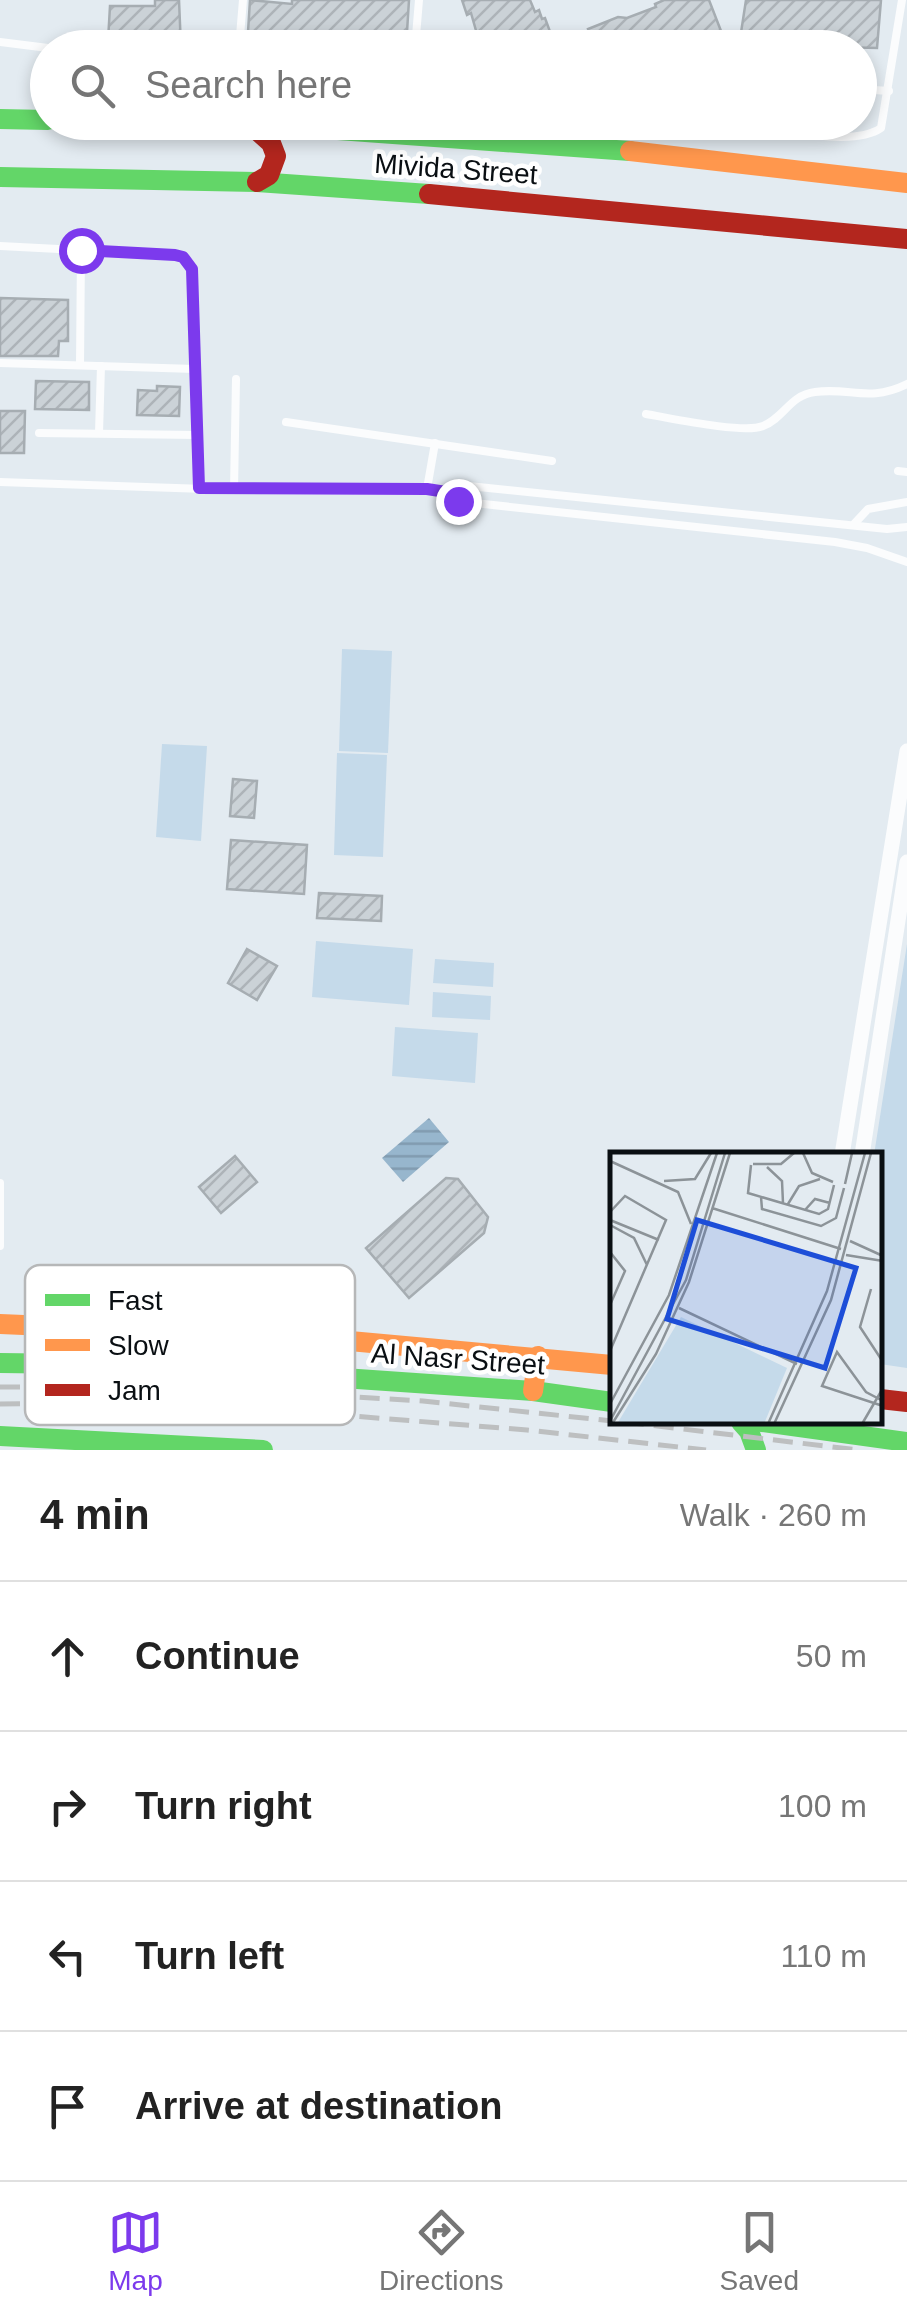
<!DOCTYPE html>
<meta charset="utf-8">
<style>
body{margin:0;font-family:Arial,sans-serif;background:#f2f2f2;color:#222}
.stop{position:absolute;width:30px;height:30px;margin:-22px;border:8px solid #7c3aed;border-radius:50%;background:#fff}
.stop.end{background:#7c3aed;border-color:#fff;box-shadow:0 2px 10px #0008}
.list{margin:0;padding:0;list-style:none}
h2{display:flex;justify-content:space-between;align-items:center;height:130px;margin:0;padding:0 40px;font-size:42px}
h2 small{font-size:32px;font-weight:400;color:#767676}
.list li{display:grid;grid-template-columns:65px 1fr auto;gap:30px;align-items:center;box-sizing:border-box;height:150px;padding:0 40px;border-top:2px solid #e0e0e0}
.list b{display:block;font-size:38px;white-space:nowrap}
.list em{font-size:32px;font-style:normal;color:#767676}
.icon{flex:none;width:55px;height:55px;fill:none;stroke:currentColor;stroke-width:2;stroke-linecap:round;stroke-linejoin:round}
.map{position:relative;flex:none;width:907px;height:1450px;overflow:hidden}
.search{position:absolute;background:#fff;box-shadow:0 5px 15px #0003;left:30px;right:30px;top:30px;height:110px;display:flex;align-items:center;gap:25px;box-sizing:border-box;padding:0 35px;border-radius:55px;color:#767676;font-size:38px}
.sheet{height:730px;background:#fff}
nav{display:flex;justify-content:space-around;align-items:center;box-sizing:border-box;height:140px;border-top:2px solid #e0e0e0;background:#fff;font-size:28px;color:#767676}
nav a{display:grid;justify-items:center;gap:5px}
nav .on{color:#7c3aed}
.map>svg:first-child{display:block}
</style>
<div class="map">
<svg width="907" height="1450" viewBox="0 0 907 1450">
<defs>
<pattern id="water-rules" width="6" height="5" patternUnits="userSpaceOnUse" patternTransform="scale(2.5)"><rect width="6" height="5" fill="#97b6cd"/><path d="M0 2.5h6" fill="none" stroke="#819baf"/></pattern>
<pattern id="building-hatch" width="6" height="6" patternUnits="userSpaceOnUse" patternTransform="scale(2.5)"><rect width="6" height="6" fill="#cbd2d7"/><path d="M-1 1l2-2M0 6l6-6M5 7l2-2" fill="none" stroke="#adb3b8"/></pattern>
</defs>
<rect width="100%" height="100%" fill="#e3ebf1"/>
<g fill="#c5daea">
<path d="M 342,649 L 392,651 L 388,753 L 339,751 Z"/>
<path d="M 162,744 L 207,746 L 201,841 L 156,837 Z"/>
<path d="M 337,753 L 387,755 L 383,857 L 334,855 Z"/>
<path d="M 316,941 L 413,949 L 409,1005 L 312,997 Z"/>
<path d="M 907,944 L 907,1368 L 880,1364 L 880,1155 L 874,1155 Z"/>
<path d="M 435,959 L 494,963 L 493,987 L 433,983 Z"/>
<path d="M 433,992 L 491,996 L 490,1020 L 432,1017 Z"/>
<path d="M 395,1027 L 478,1033 L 475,1083 L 392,1076 Z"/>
</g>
<path fill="url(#water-rules)" d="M 429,1118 L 449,1142 L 403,1182 L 382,1158 Z"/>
<g fill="url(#building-hatch)" stroke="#a6adb2" stroke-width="2.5">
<path d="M 155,0 L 179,0 L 181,48 L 128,48 L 128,42 L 108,41 L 110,6 L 155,6 Z"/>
<path d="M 250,0 L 292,4 L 292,0 L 409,0 L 406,48 L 247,48 Z"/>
<path d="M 462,0 L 530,0 L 535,12 L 539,10 L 542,19 L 545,18 L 556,48 L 481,48 L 471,13 L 467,15 Z"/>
<path d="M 664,0 L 709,0 L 726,44 L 718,48 L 587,48 L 584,37 L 590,35 L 588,29 L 618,17 L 627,18 L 656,7 L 655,4 Z"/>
<path d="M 746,0 L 881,0 L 877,48 L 753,45 L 754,34 L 740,39 Z"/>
<path d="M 0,298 L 68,300 L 68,341 L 59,341 L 58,356 L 0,356 Z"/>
<path d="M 36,381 L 89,382 L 89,410 L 35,409 Z"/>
<path d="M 157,386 L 180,387 L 179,416 L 137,415 L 138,390 L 157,391 Z"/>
<path d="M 0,411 L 25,411 L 24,453 L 0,453 Z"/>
<path d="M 233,779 L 257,781 L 254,818 L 230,816 Z"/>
<path d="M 231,840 L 307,845 L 304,894 L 227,889 Z"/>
<path d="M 319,893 L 382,896 L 381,921 L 317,918 Z"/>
<path d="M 247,949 L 277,966 L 257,1000 L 228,983 Z"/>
<path d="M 235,1156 L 257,1182 L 221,1213 L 199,1187 Z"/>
<path d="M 446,1178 L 458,1179 L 488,1217 L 484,1233 L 409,1298 L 366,1248 Z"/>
</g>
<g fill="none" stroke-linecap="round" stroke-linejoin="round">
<g stroke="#fbfcfd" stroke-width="8">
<path d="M 0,42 L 48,48"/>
<path d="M 239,48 L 243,0"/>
<path d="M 415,48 L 419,0"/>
<path d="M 860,89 L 889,91"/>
<path d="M 749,122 C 782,131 854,147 881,128 L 902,0"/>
<path d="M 0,246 L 175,255 L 189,262 L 192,269 L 199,488"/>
<path d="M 0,363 L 195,369"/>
<path d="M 80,365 L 81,250"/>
<path d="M 646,414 C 670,418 743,434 763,426 C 784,418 790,395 815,392 C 851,387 868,403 907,384"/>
<path d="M 286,422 L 552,461"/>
<path d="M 39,433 L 197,435"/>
<path d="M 99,433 L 101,366"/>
<path d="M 898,471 L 907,472"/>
<path d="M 0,482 L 234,490 L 446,491 L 469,486 L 887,529 L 907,527"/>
<path d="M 427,489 L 435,443"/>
<path d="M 234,490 L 236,379"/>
<path d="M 446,491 L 465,502 L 835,542 L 867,548 L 907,562"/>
<path d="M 854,524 L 868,509 L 907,502"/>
<path d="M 0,1183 L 0,1246"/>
</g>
<g stroke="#fbfcfd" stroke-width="15">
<path d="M 842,1155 L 907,751"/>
<path d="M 862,1155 L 907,862"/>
</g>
<g stroke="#63d668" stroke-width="20">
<path d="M 0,119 L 48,120"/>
<path d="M 134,122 L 324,129 L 630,151"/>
<path d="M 0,177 L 257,182 L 429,194"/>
<path d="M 0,1363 L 154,1365 L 533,1391 L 612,1402"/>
<path d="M 741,1422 L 749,1431 L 756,1450"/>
<path d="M 762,1422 L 907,1442"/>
<path d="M 0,1436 L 263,1450"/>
</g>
<g stroke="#ff974d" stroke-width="20">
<path d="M 630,151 L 907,183"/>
<path d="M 0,1324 L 306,1337 L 612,1365"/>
<path d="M 154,1365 L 155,1329"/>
<path d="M 533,1391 L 538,1356"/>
</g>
<g stroke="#b3261e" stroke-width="20">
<path d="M 252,126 L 271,143 L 276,156 L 269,175 L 257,182"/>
<path d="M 429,194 L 907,239"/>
<path d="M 880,1399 L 907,1402"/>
</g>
<g stroke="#bdbfc0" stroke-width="5" stroke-dasharray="20 10" stroke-linecap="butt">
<path d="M 0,1387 L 179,1387 L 423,1401 L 612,1421"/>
<path d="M 0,1404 L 177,1402 L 527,1430 L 706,1450"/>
<path d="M 624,1422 L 858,1450"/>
</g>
</g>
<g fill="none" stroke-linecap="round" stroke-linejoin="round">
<path stroke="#7c3aed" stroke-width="12" d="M 81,250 L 175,255 L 183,257 L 192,269 L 199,488 L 427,489 L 446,492 L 458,501"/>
</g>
<g text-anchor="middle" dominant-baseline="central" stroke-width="9" stroke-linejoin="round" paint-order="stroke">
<g font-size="28" fill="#0a0f13" stroke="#fff">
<text transform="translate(456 169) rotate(4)">Mivida Street</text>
<text transform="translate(458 1359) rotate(4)">Al Nasr Street</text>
</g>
</g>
<g transform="translate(610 1152)">
<rect width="272" height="272" fill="#e3ebf1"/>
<path d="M 71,165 L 177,216 L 154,272 L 7,272 Z" fill="#c5daea"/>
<path fill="none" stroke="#8c9398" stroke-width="2.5" d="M 193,1 L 202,21 L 223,30M 0,9 L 68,40 L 81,72M 143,12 L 171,12 L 184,1M 141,13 L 138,41 L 209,62 L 218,57 L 224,33M 157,15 L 172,29 L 173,51M 54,29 L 85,27 L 101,1M 235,32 L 242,1M 151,45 L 152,57 L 211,74 L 226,66 L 234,36M 178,52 L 189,34 L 210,27M 102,56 L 231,97M 195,58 L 205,47 L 220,51M 0,60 L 15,44 L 56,68 L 0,199M 0,68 L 49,88M 0,73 L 24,86 L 37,113M 240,89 L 273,104M 0,100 L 15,119 L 0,153M 236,103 L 273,109M 261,137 L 250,175 L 273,210M 69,156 L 187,212M 273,249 L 256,240 L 227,200 L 212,234 L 273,254M 0,252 L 59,143 L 107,1M 0,269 L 76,128 L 115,1M 2,272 L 46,202 L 79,130 L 120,1M 158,272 L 217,139 L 255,1M 164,272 L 221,148 L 261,1M 252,272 L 273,236"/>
<path fill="#1d4ed8" fill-opacity="0.15" stroke="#1d4ed8" stroke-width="5" d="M 87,68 L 246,116 L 215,216 L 57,167 Z"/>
<rect width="272" height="272" fill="none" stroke="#0a0f13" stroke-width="5"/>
</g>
<rect x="25" y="1265" width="330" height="160" rx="15" fill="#fff" stroke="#b6b7b8" stroke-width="2.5"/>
<rect x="45" y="1294" width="45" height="12" fill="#63d668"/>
<rect x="45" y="1339" width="45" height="12" fill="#ff974d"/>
<rect x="45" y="1384" width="45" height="12" fill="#b3261e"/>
<g font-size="28" fill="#0a0f13">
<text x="108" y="1310">Fast</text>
<text x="108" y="1355">Slow</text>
<text x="108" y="1400">Jam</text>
</g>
</svg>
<div class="stop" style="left:81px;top:250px"></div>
<div class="stop end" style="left:458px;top:501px"></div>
<div class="search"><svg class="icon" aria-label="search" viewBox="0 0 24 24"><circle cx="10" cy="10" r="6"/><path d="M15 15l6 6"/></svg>Search here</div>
</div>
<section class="sheet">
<h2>4 min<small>Walk · 260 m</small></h2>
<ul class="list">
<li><svg class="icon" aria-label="ahead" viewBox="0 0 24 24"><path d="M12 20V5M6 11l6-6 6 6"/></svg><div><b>Continue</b></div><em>50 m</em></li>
<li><svg class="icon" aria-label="right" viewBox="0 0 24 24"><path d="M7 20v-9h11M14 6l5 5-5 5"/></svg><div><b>Turn right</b></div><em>100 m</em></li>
<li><svg class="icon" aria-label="left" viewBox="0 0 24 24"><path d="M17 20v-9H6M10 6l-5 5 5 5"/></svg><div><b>Turn left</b></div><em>110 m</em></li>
<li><svg class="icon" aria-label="arrive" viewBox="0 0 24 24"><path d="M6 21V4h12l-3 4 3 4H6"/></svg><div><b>Arrive at destination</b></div></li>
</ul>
</section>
<nav>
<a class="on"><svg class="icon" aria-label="map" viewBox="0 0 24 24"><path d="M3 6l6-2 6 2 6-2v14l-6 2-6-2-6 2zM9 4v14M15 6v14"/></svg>Map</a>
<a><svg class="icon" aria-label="directions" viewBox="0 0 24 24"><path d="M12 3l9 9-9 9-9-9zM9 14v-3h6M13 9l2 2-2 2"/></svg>Directions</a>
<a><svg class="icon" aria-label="saved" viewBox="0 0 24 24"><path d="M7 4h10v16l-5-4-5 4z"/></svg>Saved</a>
</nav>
